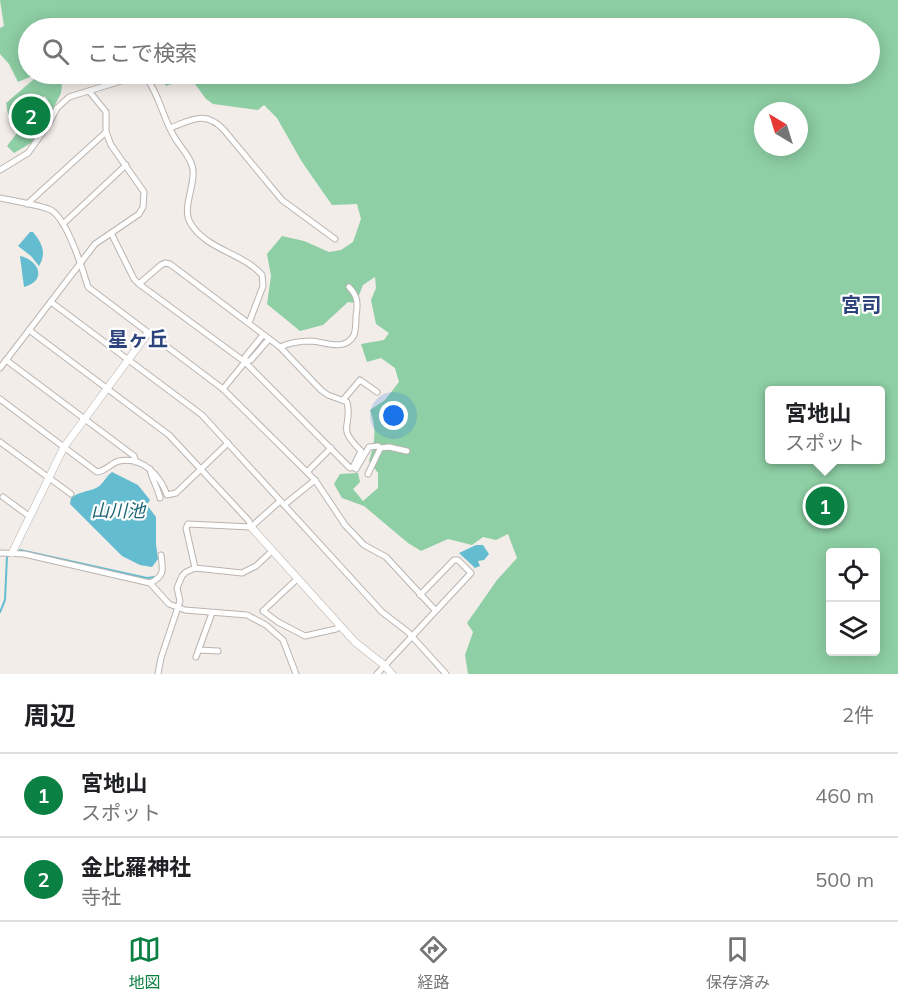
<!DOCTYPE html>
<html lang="ja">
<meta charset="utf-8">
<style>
body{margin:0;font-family:Mulish,"Noto Sans JP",sans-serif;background:#f6f6f6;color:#202124}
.controls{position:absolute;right:18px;bottom:18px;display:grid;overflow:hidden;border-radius:6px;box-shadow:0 3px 15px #0003}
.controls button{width:54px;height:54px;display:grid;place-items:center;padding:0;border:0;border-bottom:2px solid #e0e0e0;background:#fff;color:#202124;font:30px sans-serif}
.compass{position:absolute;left:754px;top:102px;width:54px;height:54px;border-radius:50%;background:#fff;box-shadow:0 3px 15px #0003;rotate:322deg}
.you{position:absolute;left:394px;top:416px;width:21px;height:21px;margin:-15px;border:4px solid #fff;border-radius:50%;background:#1a73e8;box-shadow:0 0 0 9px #1a73e833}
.badge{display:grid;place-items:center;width:39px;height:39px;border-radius:50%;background:#0b8043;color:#fff;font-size:20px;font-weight:700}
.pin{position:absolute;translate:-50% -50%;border:3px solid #fff;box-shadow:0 2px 6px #0006}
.popup{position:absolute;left:765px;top:386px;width:120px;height:78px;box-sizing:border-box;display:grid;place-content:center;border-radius:6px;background:#fff;filter:drop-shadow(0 2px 4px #0005);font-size:20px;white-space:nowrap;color:#757577}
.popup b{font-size:22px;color:#202124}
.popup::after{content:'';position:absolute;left:50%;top:100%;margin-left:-12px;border:12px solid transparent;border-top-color:#fff}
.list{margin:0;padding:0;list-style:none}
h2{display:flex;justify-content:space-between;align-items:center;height:78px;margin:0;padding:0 24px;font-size:26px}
h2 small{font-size:20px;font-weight:400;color:#757577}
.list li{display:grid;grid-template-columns:39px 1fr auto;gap:18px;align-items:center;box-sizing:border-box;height:84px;padding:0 24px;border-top:2px solid #e0e0e0}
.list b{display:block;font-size:22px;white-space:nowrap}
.list p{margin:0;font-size:20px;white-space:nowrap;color:#757577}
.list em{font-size:20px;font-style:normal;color:#757577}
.icon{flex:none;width:33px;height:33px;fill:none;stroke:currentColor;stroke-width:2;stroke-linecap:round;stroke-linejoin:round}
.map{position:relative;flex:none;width:898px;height:674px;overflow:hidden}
.search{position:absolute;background:#fff;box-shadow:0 3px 15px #0003;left:18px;right:18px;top:18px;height:66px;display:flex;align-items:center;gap:15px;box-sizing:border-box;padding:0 21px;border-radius:33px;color:#757577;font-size:22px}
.sheet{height:246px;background:#fff}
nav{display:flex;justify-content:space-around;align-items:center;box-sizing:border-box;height:84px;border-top:2px solid #e0e0e0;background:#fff;font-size:16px;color:#757577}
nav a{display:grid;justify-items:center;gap:3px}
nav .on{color:#0b8043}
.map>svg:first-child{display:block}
</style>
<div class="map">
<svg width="898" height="674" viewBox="0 0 898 674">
<rect width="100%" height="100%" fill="#f3ede9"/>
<g fill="#8ecfa5" fill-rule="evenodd">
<path d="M 0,0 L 898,0 L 898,674 L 468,674 L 465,655 L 473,632 L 467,623 L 497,580 L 517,558 L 508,534 L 496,540 L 483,537 L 472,545 L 448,539 L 421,551 L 408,543 L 364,506 L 342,498 L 334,484 L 340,474 L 358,473 L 360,482 L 353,489 L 363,501 L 378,488 L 378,473 L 369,461 C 375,443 377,428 370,410 L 385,400 L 399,382 L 395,368 L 381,358 L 367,362 L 361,344 L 384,340 L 389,333 L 376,324 L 371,300 L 376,288 L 375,277 L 363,285 L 356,303 L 348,302 L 323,325 L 300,331 L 267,304 L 271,276 L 267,254 L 282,236 L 304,241 L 329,252 L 341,250 L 353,242 L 361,219 L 357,204 L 332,205 L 302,162 L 277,118 L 264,105 L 258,110 L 213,104 L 206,99 L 190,77 L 166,86 L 158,74 L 870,74 L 870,28 L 28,28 L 28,74 L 37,74 L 18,82 L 9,64 L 0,54 L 0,28 L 4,26 ZM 763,111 L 799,111 L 799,147 L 763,147 ZM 770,390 L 880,390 L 880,460 L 770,460 ZM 830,552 L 876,552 L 876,652 L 830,652 Z"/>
<path d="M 40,74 L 63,74 L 61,93 L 47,121 L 31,143 L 14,153 L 7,146 L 21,128 L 35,124 L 50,105 L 45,96 L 17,117 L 8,114 L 6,103 Z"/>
</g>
<g fill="#64bcd0">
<path d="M 30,232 L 33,232 C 42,243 47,253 39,266 L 31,256 L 18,246 Z"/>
<path d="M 20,256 C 37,259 49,280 24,287 Z"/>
<path d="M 112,472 L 138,485 L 150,500 L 147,505 L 156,517 L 156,544 L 158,559 L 152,567 L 140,565 L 122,556 L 70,504 L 71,498 C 79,492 85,492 94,489 C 103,486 105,477 112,472 Z"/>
<path d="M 476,545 L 483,545 L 489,554 L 484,560 L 478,561 L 480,566 L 475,568 L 459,553 Z"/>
</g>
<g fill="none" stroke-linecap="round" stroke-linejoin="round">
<g stroke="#64bcd0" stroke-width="2">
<path d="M 20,550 L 147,578 L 155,577"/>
<path d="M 0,612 L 5,600 L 7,556"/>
</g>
<g stroke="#bab4b1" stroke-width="7">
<g id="street">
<path d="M 170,128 C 192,120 205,110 224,130 L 282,200 L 335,239"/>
<path d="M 0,170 L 28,153 L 48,125 L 57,108 L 69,97 L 134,77 L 147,79 C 160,96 163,119 175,138 C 180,147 192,158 193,170 C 195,187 181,209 191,224 C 207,250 243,253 262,275 L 263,286 L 249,323"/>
<path d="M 0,198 C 10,200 44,206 51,210 C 67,219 83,270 88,287 L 223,389 L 315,480 L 345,525 L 364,545 L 386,557 L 435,610"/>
<path d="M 27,204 L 106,132"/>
<path d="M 63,224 L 126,165"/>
<path d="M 111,233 L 134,279 L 139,284 L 245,362 L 350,468 L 353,467 L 361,451 C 335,425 353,429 347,402 L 328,395 L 321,390 L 280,347 L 170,264 L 165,263 L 161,265 L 139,284"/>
<path d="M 51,302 L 202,415 L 382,612 L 408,632 L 446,674"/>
<path d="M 29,330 L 169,435 L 249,521 L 251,527"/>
<path d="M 280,347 C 289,343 301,341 311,341 C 326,342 345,352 354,335 C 356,329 356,322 356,316 C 358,304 358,296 349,287"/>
<path d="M 6,360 L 134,456 L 136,462"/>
<path d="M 245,362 L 251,360 L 269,339"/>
<path d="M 0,368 L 95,244 L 139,214 L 143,207 L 144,192 L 111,145 L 106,132 L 106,112 L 89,91"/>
<path d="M 223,389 L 245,362 L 245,357 L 263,335"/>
<path d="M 0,399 L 97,472 C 106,471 111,463 119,461 C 142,456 160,475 167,495 L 176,493 L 228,443"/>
<path d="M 343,400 L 360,380 L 377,392"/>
<path d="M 0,442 L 71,494"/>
<path d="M 380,448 L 389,447 L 407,451"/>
<path d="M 353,467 L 356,469 L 369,447 L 378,446 L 380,449 L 368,474"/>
<path d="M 150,469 C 152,480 158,488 160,498"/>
<path d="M 307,472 L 331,448"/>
<path d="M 3,497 L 29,516"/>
<path d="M 284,505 L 315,480"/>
<path d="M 0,553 L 24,554 L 150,583 L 169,604 L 185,610 L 247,615 L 266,625 L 283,640 L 296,674"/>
<path d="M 195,568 L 186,528 L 188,524 L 251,527 L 280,501"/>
<path d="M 297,579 L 263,611 L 278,622 L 305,636 L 336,629 L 340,626"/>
<path d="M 150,583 C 165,576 163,570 161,555"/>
<path d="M 199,650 L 218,651"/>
<path d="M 196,657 L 212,613"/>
<path d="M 158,674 L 161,658 L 180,601 L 177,588 L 182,576 L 186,572 L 195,568 L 242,573 L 256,566 L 272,551"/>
<path d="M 377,674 L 471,573 L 458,560 L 454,560 L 420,595"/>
</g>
</g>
<g stroke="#bab4b1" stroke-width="8">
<g id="secondary">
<path d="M 251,527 L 355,642 L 384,665 L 392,674"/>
<path d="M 12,553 L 64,447 L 148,333"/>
</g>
</g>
<use href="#street" stroke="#fff" stroke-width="5"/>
<use href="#secondary" stroke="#fff" stroke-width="7"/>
</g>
<g text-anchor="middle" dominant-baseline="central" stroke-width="4.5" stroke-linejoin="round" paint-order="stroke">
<g font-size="18" font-style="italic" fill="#196270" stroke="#fff">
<text x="118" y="510">山川池</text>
</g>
<g font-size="20" font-weight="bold" fill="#2c437c" stroke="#fff">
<text x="861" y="304">宮司</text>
<text x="138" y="338">星ヶ丘</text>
</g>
</g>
</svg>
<div class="controls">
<button><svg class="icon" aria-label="locate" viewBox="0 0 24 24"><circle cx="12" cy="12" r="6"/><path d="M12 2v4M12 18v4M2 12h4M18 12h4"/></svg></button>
<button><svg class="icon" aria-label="layers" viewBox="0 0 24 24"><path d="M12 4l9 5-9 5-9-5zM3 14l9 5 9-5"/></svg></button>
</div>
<svg class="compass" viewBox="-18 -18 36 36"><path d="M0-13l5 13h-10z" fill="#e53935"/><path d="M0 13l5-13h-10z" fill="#757577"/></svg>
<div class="you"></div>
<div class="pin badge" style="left:825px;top:506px">1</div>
<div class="popup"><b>宮地山</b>スポット</div>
<div class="pin badge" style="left:31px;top:116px">2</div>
<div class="search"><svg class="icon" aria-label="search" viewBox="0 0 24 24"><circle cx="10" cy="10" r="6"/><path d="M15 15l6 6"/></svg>ここで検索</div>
</div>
<section class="sheet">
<h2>周辺<small>2件</small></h2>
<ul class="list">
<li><span class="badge">1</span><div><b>宮地山</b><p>スポット</p></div><em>460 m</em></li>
<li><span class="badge">2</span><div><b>金比羅神社</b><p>寺社</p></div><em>500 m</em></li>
</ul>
</section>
<nav>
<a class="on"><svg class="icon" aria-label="map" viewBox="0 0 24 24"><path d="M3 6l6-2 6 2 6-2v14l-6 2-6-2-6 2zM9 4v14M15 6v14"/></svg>地図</a>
<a><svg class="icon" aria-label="directions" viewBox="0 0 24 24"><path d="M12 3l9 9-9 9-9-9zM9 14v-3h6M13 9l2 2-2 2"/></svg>経路</a>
<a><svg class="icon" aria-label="saved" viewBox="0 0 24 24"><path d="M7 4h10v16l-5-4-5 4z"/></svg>保存済み</a>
</nav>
